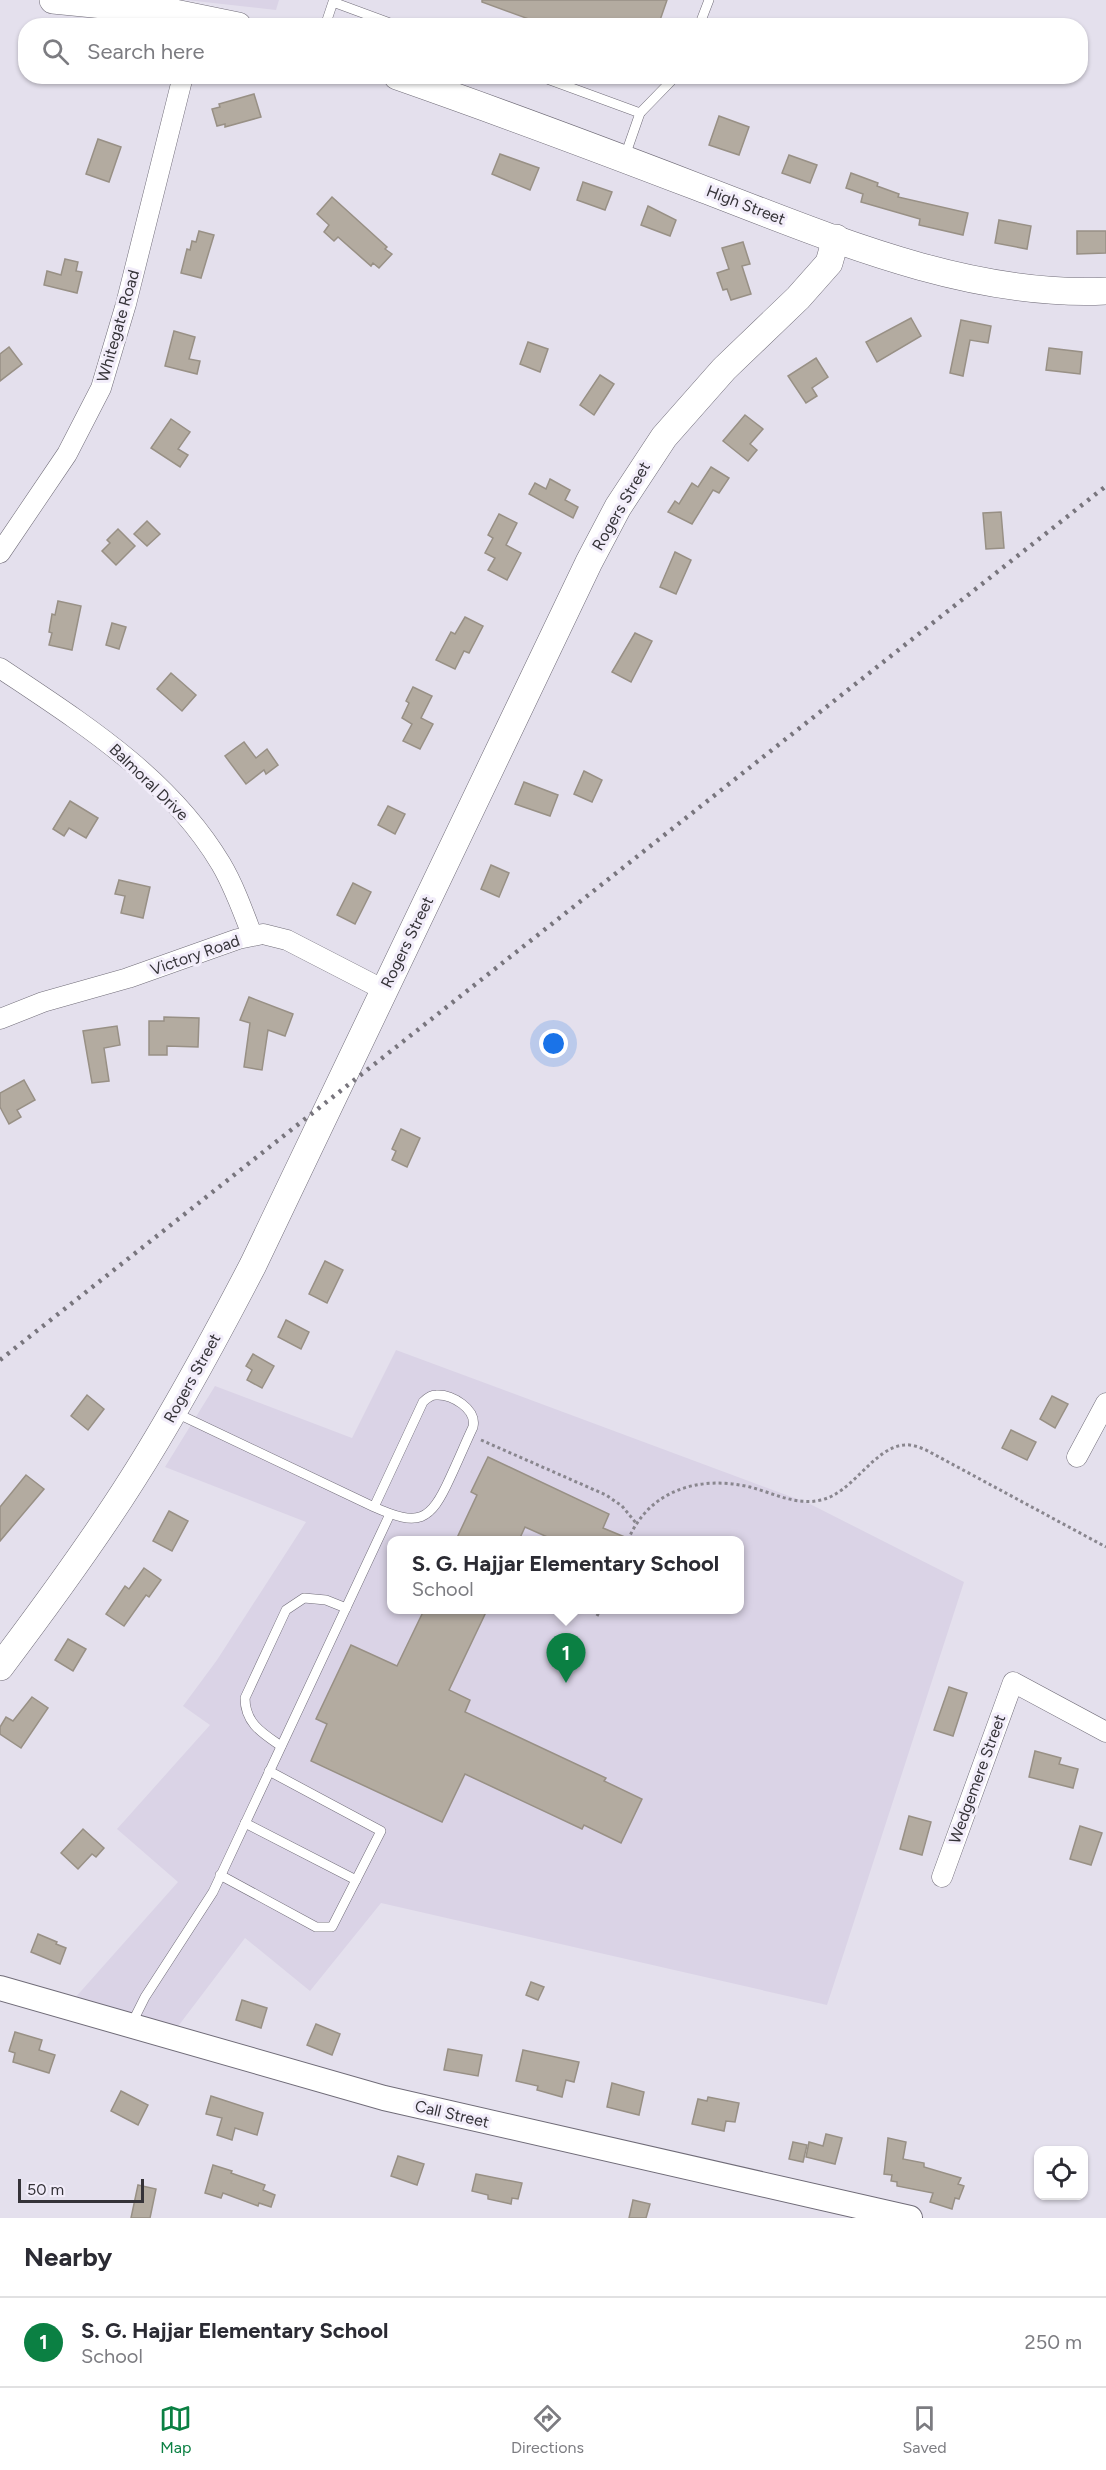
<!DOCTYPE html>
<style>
body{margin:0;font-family:Figtree,sans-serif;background:#f2f2f3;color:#2b2b33}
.controls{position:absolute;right:18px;bottom:18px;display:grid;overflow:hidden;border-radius:12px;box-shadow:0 2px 4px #0004}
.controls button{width:54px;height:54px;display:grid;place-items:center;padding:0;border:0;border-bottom:2px solid #e1e1e2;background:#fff;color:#2b2b33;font:30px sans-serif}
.scale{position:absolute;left:18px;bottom:15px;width:126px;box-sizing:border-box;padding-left:6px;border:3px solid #353338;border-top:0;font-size:16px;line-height:21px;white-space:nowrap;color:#353338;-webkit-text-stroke:4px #f2edfa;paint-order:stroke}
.you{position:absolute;left:554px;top:1044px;width:21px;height:21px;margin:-15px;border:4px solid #fff;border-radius:50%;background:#1a73e8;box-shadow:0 0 0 9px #1a73e833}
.badge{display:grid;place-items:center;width:39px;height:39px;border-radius:50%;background:#0b8043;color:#fff;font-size:20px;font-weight:700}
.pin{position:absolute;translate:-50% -50px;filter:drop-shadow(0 2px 3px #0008)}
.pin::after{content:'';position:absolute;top:32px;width:21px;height:18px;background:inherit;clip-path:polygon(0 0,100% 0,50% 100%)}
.popup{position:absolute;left:387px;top:1536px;width:357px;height:78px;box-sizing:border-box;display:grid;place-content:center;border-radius:12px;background:#fff;filter:drop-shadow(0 2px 4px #0005);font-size:20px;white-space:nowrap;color:#7c7c81}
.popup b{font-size:22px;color:#2b2b33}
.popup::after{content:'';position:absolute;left:50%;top:100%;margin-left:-12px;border:12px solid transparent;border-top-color:#fff}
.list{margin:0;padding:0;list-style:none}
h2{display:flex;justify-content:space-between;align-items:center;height:78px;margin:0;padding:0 24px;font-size:26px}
h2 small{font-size:20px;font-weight:400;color:#7c7c81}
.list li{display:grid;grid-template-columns:39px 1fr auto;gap:18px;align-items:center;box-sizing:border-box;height:90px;padding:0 24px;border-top:2px solid #e1e1e2}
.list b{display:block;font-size:22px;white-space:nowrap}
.list p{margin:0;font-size:20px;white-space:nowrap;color:#7c7c81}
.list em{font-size:20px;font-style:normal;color:#7c7c81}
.icon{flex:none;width:33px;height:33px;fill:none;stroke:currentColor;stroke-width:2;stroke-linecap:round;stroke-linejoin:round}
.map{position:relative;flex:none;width:1106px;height:2218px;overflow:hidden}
.search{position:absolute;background:#fff;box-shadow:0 2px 4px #0004;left:18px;right:18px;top:18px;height:66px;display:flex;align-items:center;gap:15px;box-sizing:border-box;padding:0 21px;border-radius:24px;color:#7c7c81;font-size:22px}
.sheet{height:168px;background:#fff}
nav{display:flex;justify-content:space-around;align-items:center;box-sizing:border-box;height:84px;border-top:2px solid #e1e1e2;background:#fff;font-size:16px;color:#7c7c81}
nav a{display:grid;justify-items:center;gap:3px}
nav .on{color:#0b8043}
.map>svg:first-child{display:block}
</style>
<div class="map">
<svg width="1106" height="2218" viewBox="0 0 1106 2218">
<rect width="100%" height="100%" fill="#e4e0ed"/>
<g fill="#dad3e6" fill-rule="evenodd">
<path d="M 186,0 L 279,0 L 276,10 Z"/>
<path d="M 396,1350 L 808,1503 L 964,1582 L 827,2005 L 381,1903 L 310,1991 L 245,1938 L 176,2029 L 74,1999 L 178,1882 L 117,1829 L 210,1725 L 183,1706 L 217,1660 L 306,1522 L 165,1467 L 215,1386 L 352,1438 ZM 392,1540 L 740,1540 L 740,1610 L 392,1610 Z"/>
</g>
<g fill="#b3aba0" stroke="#989085" stroke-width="1.5">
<path d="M 482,0 L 667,0 L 658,26 L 548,26 L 482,2 Z"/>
<path d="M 254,94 L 261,117 L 225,127 L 225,124 L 217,126 L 212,109 L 220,107 L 219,104 Z"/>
<path d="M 719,116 L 749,127 L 739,155 L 709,145 Z"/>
<path d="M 98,139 L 121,147 L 109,182 L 86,174 Z"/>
<path d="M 500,154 L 539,168 L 530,190 L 492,174 Z"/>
<path d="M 789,155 L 817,165 L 810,183 L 782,173 Z"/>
<path d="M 851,173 L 878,183 L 877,186 L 899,194 L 898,197 L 968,213 L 963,235 L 919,225 L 920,219 L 861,202 L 863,194 L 846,188 Z"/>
<path d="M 583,182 L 612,192 L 605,210 L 577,200 Z"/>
<path d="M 332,197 L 387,247 L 385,249 L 392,254 L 379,268 L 373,263 L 371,266 L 338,237 L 334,241 L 324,232 L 329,225 L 317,214 Z"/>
<path d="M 648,206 L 676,220 L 670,236 L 641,225 Z"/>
<path d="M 999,220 L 1031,226 L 1027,249 L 995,243 Z"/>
<path d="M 199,231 L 214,235 L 201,278 L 181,273 L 187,249 L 190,250 L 192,241 L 196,242 Z"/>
<path d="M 1077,231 L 1106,231 L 1106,253 L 1077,254 Z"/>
<path d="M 743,242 L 750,264 L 742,266 L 751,294 L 731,300 L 727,289 L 723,290 L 717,273 L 729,269 L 722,248 Z"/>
<path d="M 65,259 L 78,262 L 76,271 L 82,272 L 77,293 L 44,285 L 47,271 L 61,275 Z"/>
<path d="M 911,318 L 921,336 L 877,362 L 866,342 Z"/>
<path d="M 961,320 L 991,326 L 988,343 L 970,340 L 963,376 L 950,373 Z"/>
<path d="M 174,331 L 195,337 L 189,359 L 200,361 L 197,374 L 165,366 Z"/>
<path d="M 528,342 L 548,349 L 540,372 L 520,364 Z"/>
<path d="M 9,347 L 22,364 L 0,381 L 0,354 Z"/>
<path d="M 1049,348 L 1082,352 L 1080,374 L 1046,370 Z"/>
<path d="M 816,358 L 828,377 L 812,388 L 817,396 L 806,403 L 788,376 Z"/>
<path d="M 600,375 L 614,384 L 594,415 L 580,405 Z"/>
<path d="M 745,415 L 763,429 L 750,444 L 757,450 L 748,461 L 723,441 Z"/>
<path d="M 171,419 L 190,432 L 178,449 L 188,455 L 180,467 L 151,448 Z"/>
<path d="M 711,467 L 729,478 L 719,493 L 713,490 L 692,524 L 668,512 L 675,501 L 679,504 L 692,483 L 698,487 Z"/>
<path d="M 550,479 L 570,490 L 565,500 L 578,507 L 573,518 L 529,494 L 535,483 L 546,489 Z"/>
<path d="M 1001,512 L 1004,548 L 986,549 L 983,513 Z"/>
<path d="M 499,514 L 517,523 L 506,545 L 521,553 L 507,580 L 488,570 L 495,558 L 485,553 L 493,538 L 488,535 Z"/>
<path d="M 147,521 L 160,534 L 147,546 L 134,534 Z"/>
<path d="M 118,529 L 135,546 L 116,565 L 102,551 L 110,543 L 107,540 Z"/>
<path d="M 675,552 L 691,560 L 676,594 L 660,587 Z"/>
<path d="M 58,601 L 81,606 L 72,650 L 49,645 L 52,633 L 49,632 L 52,614 L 55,615 Z"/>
<path d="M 465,617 L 483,626 L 469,653 L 464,651 L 455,669 L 436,660 L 451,632 L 455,634 Z"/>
<path d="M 112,623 L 126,627 L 119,649 L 106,645 Z"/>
<path d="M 635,633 L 652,641 L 631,682 L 612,672 Z"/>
<path d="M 171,673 L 196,695 L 182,711 L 157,689 Z"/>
<path d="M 413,687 L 432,696 L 421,718 L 433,724 L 420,749 L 403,741 L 412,724 L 402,718 L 409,703 L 406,701 Z"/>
<path d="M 244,742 L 256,758 L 267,749 L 278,765 L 266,774 L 264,770 L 246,784 L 225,756 Z"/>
<path d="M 584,771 L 602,780 L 592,802 L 574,794 Z"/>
<path d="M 524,782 L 558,795 L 550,816 L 515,804 Z"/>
<path d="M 70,801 L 98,818 L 86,838 L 69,828 L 64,836 L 53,829 Z"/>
<path d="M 388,806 L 405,814 L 395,834 L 378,825 Z"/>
<path d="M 491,865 L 509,873 L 499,897 L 481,889 Z"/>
<path d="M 119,880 L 150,887 L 143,918 L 121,913 L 125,896 L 115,894 Z"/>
<path d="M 353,883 L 371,892 L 355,924 L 337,915 Z"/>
<path d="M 249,997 L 293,1014 L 285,1036 L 268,1030 L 262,1070 L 244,1067 L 250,1023 L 240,1020 Z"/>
<path d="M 164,1017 L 199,1018 L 198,1047 L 167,1046 L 167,1055 L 149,1055 L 149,1021 L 164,1021 Z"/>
<path d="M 117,1026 L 120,1045 L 104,1048 L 109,1081 L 92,1083 L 83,1031 Z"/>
<path d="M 24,1080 L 35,1100 L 17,1110 L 21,1117 L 9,1124 L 0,1107 L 0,1093 Z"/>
<path d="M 401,1129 L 420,1138 L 407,1167 L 392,1160 L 396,1151 L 392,1149 Z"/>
<path d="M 325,1261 L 343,1270 L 327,1303 L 309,1294 Z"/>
<path d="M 286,1320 L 309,1332 L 301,1349 L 278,1337 Z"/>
<path d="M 253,1354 L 274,1366 L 262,1388 L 247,1380 L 252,1370 L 246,1366 Z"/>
<path d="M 87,1395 L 104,1409 L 88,1430 L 71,1416 Z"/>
<path d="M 1052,1396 L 1068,1404 L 1055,1428 L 1040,1419 Z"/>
<path d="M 1011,1430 L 1036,1442 L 1027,1460 L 1002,1448 Z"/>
<path d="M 488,1457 L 609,1514 L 603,1528 L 632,1540 L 554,1540 L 525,1527 L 519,1540 L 456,1540 L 477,1495 L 471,1492 Z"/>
<path d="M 26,1475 L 44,1489 L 0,1541 L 0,1507 Z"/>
<path d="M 169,1511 L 188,1521 L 172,1551 L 153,1541 Z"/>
<path d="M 144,1568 L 161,1580 L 149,1597 L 146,1595 L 124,1626 L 106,1614 L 125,1586 L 129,1589 Z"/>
<path d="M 424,1610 L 487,1610 L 449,1690 L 470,1700 L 465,1712 L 606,1778 L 604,1781 L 642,1799 L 621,1843 L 584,1825 L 582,1829 L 465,1774 L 442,1822 L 311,1761 L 327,1724 L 316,1719 L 351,1645 L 397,1666 Z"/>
<path d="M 68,1639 L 86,1649 L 73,1671 L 55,1660 Z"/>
<path d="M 949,1687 L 967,1693 L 953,1736 L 934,1730 Z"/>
<path d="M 32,1697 L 48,1708 L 21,1748 L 0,1734 L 0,1727 L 6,1717 L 13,1721 Z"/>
<path d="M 1035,1751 L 1061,1758 L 1059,1764 L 1078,1769 L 1073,1788 L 1029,1777 Z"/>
<path d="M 909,1816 L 931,1822 L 922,1855 L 900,1849 Z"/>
<path d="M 1080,1826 L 1102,1833 L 1091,1865 L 1070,1859 Z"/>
<path d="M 83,1829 L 104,1848 L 96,1857 L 92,1854 L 78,1869 L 61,1853 Z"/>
<path d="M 38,1934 L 57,1942 L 56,1944 L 66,1948 L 60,1964 L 31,1952 Z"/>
<path d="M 531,1982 L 544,1987 L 538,2000 L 526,1995 Z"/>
<path d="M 242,2000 L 267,2008 L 261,2028 L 236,2020 Z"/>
<path d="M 316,2024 L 340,2034 L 332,2055 L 307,2045 Z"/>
<path d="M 15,2032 L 42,2040 L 39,2050 L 55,2055 L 49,2073 L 13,2062 L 15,2053 L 9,2051 Z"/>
<path d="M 448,2049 L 482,2055 L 478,2076 L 444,2070 Z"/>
<path d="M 523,2050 L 579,2062 L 574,2082 L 566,2080 L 562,2097 L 537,2090 L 538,2086 L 516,2081 Z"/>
<path d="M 612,2083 L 644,2092 L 639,2115 L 607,2107 Z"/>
<path d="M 121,2091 L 148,2105 L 138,2125 L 111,2111 Z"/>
<path d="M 211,2096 L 263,2113 L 257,2135 L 235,2128 L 232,2140 L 217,2135 L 222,2118 L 206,2114 Z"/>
<path d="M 708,2097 L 739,2103 L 735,2122 L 726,2121 L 724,2131 L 692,2124 L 698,2099 L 707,2101 Z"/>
<path d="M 826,2134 L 842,2138 L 835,2164 L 806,2157 L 809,2142 L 823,2146 Z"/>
<path d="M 888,2138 L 906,2142 L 903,2159 L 924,2163 L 924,2167 L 961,2178 L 958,2184 L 964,2186 L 959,2199 L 955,2198 L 952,2209 L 930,2202 L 933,2193 L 897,2186 L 897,2182 L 891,2181 L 892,2175 L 884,2174 Z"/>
<path d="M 793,2142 L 807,2145 L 803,2162 L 789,2159 Z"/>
<path d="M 398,2156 L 424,2164 L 417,2185 L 391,2176 Z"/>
<path d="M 213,2165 L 232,2171 L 231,2173 L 265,2185 L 263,2190 L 275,2195 L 271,2207 L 259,2203 L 258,2206 L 223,2193 L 221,2198 L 205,2193 Z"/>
<path d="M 476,2174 L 522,2183 L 518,2199 L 512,2198 L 511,2204 L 488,2199 L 488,2195 L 472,2191 Z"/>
<path d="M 138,2185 L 156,2189 L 150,2218 L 131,2218 Z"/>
<path d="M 633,2200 L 650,2204 L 646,2218 L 629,2218 Z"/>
</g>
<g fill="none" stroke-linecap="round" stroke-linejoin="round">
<g stroke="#706c78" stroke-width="10">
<g id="service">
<path d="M 325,26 L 333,2 L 398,26"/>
<path d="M 699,26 L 709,0"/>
<path d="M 539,76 L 640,113 L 625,156"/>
<path d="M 640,113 L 676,76"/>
<path d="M 176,1413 L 374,1507 C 419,1527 430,1522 450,1478 C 458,1461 465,1444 473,1427 C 477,1409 452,1394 436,1395 C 431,1395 427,1398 423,1402 L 374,1507"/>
<path d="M 281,1746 C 262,1733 245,1723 245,1698 L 286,1610 L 304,1598 L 326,1600 L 346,1608"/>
<path d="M 245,1823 L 356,1880"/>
<path d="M 220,1875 L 316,1927 L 332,1927 L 381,1831 L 269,1771"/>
<path d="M 131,2025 L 145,1997 L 213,1892 L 390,1514"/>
</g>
</g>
<g stroke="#706c78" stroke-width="21">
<g id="minor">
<path d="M 0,553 L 67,454 L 101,388 L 126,304 L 183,76"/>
<path d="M 0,668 C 82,723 169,777 221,864 C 234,886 243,911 252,935"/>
<path d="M 0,1019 L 43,1002 L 128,978 L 238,939 L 263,934 L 287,940 L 384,990"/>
<path d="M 1077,1457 L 1106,1403"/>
<path d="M 942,1877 L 1013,1682 L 1106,1732"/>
</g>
</g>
<g stroke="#706c78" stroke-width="26">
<path id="tertiary" d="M 0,1988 L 384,2098 L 910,2218"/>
</g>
<g stroke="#706c78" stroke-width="28">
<g id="secondary">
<path d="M 53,0 L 165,11 L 238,26"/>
<path d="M 397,76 C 497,111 596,148 695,186 C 824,235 966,298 1106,291"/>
<path d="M 0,1667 C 46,1606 91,1545 132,1480 C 176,1411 215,1338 253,1265 L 589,562 L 618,507 L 664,437 L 724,369 L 798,298 L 829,263 L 836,238"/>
</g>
</g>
<g stroke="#89868e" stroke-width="3" stroke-dasharray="3 3" stroke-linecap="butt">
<path d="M 481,1440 L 606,1495 L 622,1506 L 636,1523"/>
<path d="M 628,1540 C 649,1490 699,1475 750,1487 C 773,1493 797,1506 821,1500 C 853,1493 873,1448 904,1445 C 911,1444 919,1447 926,1450 L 1106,1547"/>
<path d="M 597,1616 L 600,1610"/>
</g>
<use href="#service" stroke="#fff" stroke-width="9"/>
<use href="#minor" stroke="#fff" stroke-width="20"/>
<use href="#tertiary" stroke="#fff" stroke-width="24"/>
<use href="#secondary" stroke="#fff" stroke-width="27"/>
<path stroke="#78757d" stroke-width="4.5" stroke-dasharray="3 6" stroke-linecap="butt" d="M 0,1360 L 1106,486"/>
</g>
<g text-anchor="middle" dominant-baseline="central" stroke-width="6" stroke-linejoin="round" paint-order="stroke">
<g font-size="16" fill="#353338" stroke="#f2edfa">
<text transform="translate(746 205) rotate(21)">High Street</text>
<text transform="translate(118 326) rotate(-74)">Whitegate Road</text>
<text transform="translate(621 506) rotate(-60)">Rogers Street</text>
<text transform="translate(149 782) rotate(44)">Balmoral Drive</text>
<text transform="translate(407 942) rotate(-64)">Rogers Street</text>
<text transform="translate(195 955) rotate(-19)">Victory Road</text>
<text transform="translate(192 1378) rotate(-61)">Rogers Street</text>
<text transform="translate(977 1779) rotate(-70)">Wedgemere Street</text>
<text transform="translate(452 2114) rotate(13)">Call Street</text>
</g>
</g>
</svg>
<div class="controls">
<button><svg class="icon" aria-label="locate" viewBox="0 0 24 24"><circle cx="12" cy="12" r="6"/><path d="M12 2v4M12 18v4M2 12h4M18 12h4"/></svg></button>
</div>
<div class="scale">50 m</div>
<div class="you"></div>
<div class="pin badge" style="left:566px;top:1683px">1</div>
<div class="popup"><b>S. G. Hajjar Elementary School</b>School</div>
<div class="search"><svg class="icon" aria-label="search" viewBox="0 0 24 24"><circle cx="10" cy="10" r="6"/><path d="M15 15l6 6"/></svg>Search here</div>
</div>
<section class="sheet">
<h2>Nearby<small></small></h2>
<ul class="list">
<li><span class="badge">1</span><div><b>S. G. Hajjar Elementary School</b><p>School</p></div><em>250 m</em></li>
</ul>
</section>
<nav>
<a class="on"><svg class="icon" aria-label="map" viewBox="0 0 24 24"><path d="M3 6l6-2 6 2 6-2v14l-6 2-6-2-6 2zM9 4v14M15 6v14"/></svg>Map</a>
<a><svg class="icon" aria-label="directions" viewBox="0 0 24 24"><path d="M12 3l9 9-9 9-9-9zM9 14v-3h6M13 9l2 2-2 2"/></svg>Directions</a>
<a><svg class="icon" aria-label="saved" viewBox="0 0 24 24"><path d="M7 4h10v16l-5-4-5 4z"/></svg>Saved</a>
</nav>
